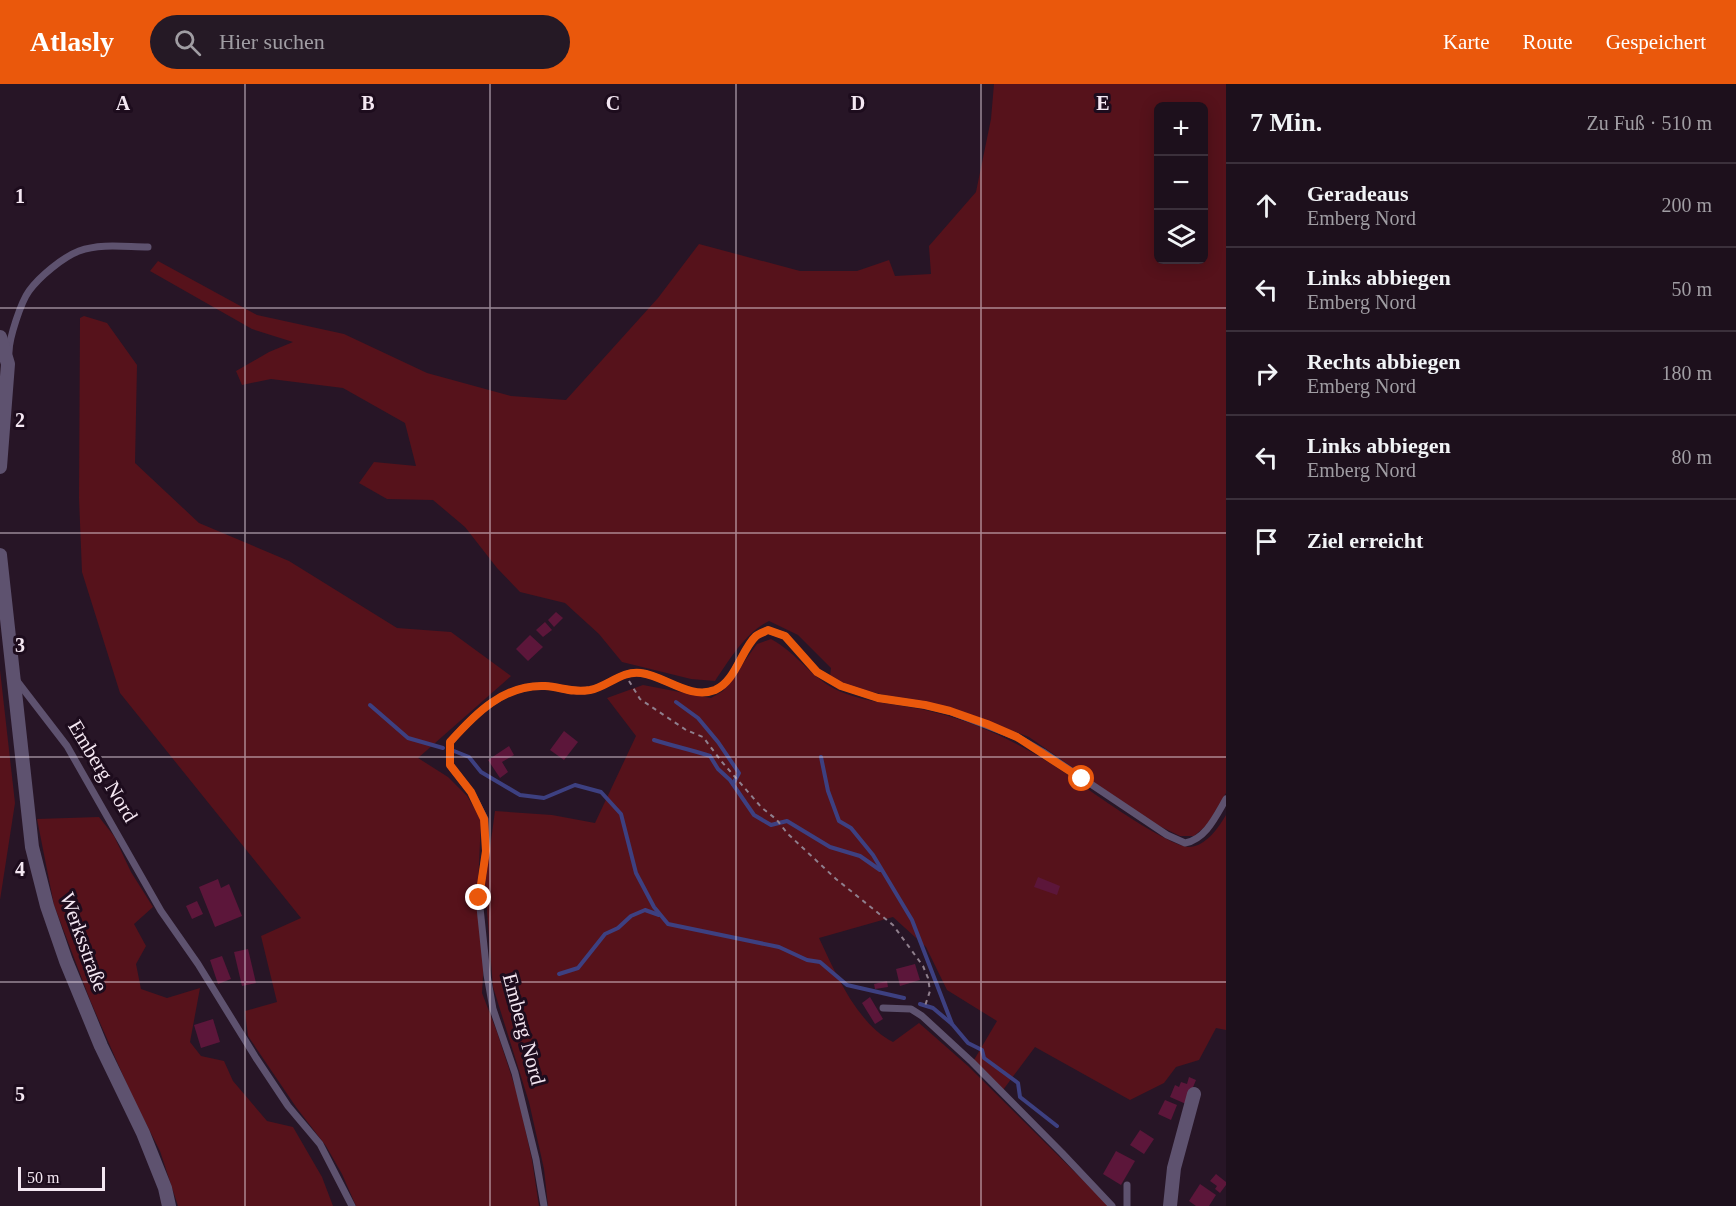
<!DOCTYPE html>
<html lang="de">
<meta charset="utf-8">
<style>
body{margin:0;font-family:"Times New Roman",serif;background:#251925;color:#f1f3f6}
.controls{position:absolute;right:18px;top:18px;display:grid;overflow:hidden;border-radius:9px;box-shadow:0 3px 15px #0003}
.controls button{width:54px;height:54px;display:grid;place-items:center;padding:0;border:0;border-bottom:2px solid #3b303b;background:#1d101c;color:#f1f3f6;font:30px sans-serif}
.scale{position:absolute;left:18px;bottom:15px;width:87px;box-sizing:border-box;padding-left:6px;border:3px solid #f4e7f2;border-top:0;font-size:16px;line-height:21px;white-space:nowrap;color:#f4e7f2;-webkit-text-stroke:4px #1d0c1d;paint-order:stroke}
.stop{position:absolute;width:18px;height:18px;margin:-14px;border:4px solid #ea580c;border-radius:50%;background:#fff}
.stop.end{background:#ea580c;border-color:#fff;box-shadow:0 2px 6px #0008}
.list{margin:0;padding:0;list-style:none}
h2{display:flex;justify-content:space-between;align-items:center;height:78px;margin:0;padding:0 24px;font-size:26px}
h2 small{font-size:20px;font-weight:400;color:#a09da3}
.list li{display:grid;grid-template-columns:39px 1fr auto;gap:18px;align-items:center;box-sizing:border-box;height:84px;padding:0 24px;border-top:2px solid #3b303b}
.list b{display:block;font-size:22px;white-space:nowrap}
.list p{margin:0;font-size:20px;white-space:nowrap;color:#a09da3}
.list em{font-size:20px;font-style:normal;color:#a09da3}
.icon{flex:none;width:33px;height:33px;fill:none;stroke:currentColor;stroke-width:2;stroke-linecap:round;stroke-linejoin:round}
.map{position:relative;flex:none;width:1226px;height:1122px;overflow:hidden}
header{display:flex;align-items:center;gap:36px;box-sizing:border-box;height:84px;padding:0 30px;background:#ea580c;color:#fff}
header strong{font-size:28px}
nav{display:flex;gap:33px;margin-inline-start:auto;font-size:21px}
.search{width:420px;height:54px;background:#251925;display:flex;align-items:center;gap:15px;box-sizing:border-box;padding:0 21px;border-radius:33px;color:#a09da3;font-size:22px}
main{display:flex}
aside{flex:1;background:#1d101c}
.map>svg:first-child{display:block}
</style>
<header>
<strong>Atlasly</strong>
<div class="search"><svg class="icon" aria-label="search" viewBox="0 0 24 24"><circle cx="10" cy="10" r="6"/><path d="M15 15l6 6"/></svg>Hier suchen</div>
<nav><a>Karte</a><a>Route</a><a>Gespeichert</a></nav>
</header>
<main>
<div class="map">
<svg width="1226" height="1122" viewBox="0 0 1226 1122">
<rect width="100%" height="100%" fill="#271526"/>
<g fill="#56121b" fill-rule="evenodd">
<path d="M 994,0 L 1226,0 L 1226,709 L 1207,741 L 1194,752 L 1180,752 L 1151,738 L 1029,653 L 963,628 L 924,617 L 889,612 L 855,604 L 830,593 L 831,584 L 798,551 L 769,537 C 745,549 730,575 715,597 L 691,595 L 622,578 L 599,550 L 565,519 L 520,508 L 497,484 L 465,443 L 433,416 L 387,415 L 359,399 L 374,378 L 416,382 L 405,339 L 343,304 L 271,295 L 242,301 L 236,287 L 269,268 L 293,258 L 252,245 L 150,187 L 158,177 L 257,231 L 344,250 L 427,289 L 511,312 L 566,316 L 658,214 L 699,160 L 800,187 L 857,187 L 889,176 L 895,192 L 931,190 L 929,162 L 976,108 L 991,35 ZM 1158,22 L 1204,22 L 1204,176 L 1158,176 Z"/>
<path d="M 84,232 L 107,239 L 137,281 L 135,379 L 199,439 L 289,477 L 397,544 L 451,548 L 511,592 L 418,674 L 448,693 L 467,712 L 481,735 L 477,825 L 484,877 L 482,909 L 497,948 L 518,1012 L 532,1076 L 539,1122 L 356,1122 L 342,1090 L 326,1062 L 296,1023 L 248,952 L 245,927 L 277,918 L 261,852 L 301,834 L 120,609 L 82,488 L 79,414 L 80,234 Z"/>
<path d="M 771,555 C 797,569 812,595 839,607 C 869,620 902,620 933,628 C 980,639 1025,662 1065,689 C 1086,704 1169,764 1190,763 C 1206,762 1219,743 1226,731 L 1226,946 L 1216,944 L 1199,976 L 1176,983 L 1164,999 L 1130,1016 L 1035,963 L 1003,1006 L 974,976 L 997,937 L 947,906 L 926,863 L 893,833 L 819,854 C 835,888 857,940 893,958 L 919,939 L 968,982 L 1109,1122 L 548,1122 L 544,1085 L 529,1018 L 493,903 L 485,801 L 495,727 L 552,731 L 595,739 L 636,652 L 607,614 L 643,601 L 711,614 L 723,607 L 757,560 Z"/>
<path d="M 0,586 L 15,719 L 0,816 Z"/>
<path d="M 99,733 L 114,752 L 131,788 L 153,823 L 134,840 L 146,862 L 136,880 L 141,905 L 167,914 L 200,904 L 190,958 L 201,972 L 224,977 L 233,997 L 267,1037 L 293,1043 L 322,1093 L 333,1122 L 178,1122 L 160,1067 L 132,1012 L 90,916 L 54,821 L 37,735 Z"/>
</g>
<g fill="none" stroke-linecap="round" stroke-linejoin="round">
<g stroke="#3d4081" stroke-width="4">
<path d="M 676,618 L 698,634 L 718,658 L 739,689 L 733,700"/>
<path d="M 370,621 L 408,654 L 443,664"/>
<path d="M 654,656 C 673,662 692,666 710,672 L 718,685 L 730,696 L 754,731 L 771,741 L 787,737 L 830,763 L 860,772 L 880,786"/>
<path d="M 454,667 L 469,673 L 481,688 L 520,711 L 544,714 L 575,701 L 601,708 L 621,730 L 636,789 L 654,823 L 668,840 L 779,863 L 807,876 L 820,878 L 847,901 L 904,914"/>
<path d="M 821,673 L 828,707 L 839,737 L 851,744 L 873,771 L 912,836 L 952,940"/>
<path d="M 559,890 L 578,884 L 605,850 L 618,844 L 631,832 L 645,826 L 659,831"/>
<path d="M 920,920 L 933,924 L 952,940 L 968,959 L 982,966 L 984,974 L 1018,999 L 1020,1013 L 1057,1042"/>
</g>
</g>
<g fill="#5c163a">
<path d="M 556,528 L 563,534 L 554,543 L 548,536 Z"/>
<path d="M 545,538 L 552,546 L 543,553 L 536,546 Z"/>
<path d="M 530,551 L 543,563 L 528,577 L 516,565 Z"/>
<path d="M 564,647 L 578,658 L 564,676 L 550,666 Z"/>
<path d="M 509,662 L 514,671 L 502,678 L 508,688 L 500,694 L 488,676 Z"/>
<path d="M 1038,793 L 1060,802 L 1057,811 L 1034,803 Z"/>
<path d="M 218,795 L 221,804 L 229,800 L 242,832 L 215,843 L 199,803 Z"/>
<path d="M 197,817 L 203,830 L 192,835 L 186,822 Z"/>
<path d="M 248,865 L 256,899 L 242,902 L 234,868 Z"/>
<path d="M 222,872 L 231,895 L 218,900 L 210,876 Z"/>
<path d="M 915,880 L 920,896 L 900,902 L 896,885 Z"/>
<path d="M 887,897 L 888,903 L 875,905 L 874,900 Z"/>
<path d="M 870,913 L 883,935 L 875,940 L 862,919 Z"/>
<path d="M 213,935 L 220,958 L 201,964 L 194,941 Z"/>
<path d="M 1189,993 L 1196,996 L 1186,1020 L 1170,1013 L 1175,1001 L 1179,1003 L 1181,998 L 1187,1000 Z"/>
<path d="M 1165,1016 L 1177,1021 L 1171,1036 L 1158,1030 Z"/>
<path d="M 1140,1046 L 1154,1055 L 1144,1070 L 1130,1061 Z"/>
<path d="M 1116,1067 L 1135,1077 L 1121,1101 L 1103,1090 Z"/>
<path d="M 1216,1090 L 1226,1098 L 1226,1101 L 1220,1109 L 1215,1105 L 1217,1102 L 1210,1097 Z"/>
<path d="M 1200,1100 L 1216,1111 L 1209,1122 L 1196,1122 L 1189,1117 Z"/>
</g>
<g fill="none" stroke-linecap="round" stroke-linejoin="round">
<path stroke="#8f7f8d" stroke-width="2" stroke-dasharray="4.5 4.5" stroke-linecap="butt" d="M 629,597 L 640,615 L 686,646 L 703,653 L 722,678 L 762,724 L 776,735 L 788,750 L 836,795 L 893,841 L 923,882 L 928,894 L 930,907 L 925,922"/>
<g stroke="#5e526f" stroke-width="7">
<path d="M 9,268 C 9,254 21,218 29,207 C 39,193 63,173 79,167 C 101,159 126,163 148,163"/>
<path d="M 17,597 L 67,662 L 161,827 L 198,880 L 256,974 L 288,1022 L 320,1060 L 352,1122"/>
<path d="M 883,924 L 911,925 L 922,932 L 972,978 L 1062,1069 L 1112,1122"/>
<path d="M 544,1122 L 536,1075 L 515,989 L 493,925 L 487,891 L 479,814 L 486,767 L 485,735 L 471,708 L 450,681 L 450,658 C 475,630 504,600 545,602 C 562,603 570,609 590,606 C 607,603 622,586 641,589 C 665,592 690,616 715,606 C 736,597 741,566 756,552 C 759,550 764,548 768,546 L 785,552 L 817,588 L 841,602 L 878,614 L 925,621 L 949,627 L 1017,653 L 1043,668 L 1167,751 L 1185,759 C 1206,755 1216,732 1226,715"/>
<path d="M 1127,1122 L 1127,1101"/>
</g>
<g stroke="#5e526f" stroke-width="14">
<path d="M 0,253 L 8,280 L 0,383"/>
<path d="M 0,471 L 32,763 L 47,822 L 66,877 L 101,962 L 143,1049 L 165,1104 L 169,1122"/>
<path d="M 1170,1122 L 1174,1084 L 1194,1010"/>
</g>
</g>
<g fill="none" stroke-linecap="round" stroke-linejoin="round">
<path stroke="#ea580c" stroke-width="8" d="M 479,814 L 486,767 L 484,735 L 471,708 L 450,681 L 450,658 C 475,630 504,600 545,602 C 562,603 570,609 590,606 C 607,603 622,586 641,589 C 665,592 690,616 715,606 C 736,597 741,566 756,552 C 759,550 764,548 768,546 L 785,552 L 817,588 L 841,602 L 878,614 L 925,621 L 950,627 L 987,640 L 1017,653 L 1082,695"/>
</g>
<path fill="none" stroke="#f4e7f2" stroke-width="1.5" stroke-opacity="0.55" d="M 245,0 L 245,1122M 490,0 L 490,1122M 736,0 L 736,1122M 981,0 L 981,1122M 0,224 L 1226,224M 0,449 L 1226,449M 0,673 L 1226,673M 0,898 L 1226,898"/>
<g text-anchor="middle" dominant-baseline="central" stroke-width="6" stroke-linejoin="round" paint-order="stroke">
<g font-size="21" fill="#f4e7f2" stroke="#1d0c1d">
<text transform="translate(103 687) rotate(59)">Emberg Nord</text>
<text transform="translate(84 858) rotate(70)">Werksstraße</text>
<text transform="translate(524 945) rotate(75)">Emberg Nord</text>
</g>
</g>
<g font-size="20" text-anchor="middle" font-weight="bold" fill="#f4e7f2" stroke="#1d0c1d" stroke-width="6" stroke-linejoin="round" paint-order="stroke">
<text x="123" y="26">A</text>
<text x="368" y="26">B</text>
<text x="613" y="26">C</text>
<text x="858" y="26">D</text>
<text x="1103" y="26">E</text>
<text x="20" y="119">1</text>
<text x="20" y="343">2</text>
<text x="20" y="568">3</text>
<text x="20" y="792">4</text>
<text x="20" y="1017">5</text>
</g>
</svg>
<div class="controls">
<button>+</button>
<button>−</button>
<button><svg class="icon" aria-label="layers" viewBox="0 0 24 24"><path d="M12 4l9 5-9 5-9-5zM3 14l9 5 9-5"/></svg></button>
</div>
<div class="scale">50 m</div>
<div class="stop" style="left:1082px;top:695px"></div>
<div class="stop end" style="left:479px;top:814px"></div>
</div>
<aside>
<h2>7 Min.<small>Zu Fuß · 510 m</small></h2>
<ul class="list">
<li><svg class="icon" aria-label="ahead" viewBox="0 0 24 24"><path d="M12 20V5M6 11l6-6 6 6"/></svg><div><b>Geradeaus</b><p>Emberg Nord</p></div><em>200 m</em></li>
<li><svg class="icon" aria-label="left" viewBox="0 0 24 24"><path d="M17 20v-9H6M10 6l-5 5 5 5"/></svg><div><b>Links abbiegen</b><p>Emberg Nord</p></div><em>50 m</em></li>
<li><svg class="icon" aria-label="right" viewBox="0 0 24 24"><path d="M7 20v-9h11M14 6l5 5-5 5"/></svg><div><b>Rechts abbiegen</b><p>Emberg Nord</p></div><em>180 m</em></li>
<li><svg class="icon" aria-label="left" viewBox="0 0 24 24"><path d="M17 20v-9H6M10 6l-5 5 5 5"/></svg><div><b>Links abbiegen</b><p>Emberg Nord</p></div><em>80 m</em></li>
<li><svg class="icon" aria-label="arrive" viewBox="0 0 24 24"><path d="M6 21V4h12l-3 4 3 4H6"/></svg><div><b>Ziel erreicht</b></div></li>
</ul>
</aside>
</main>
